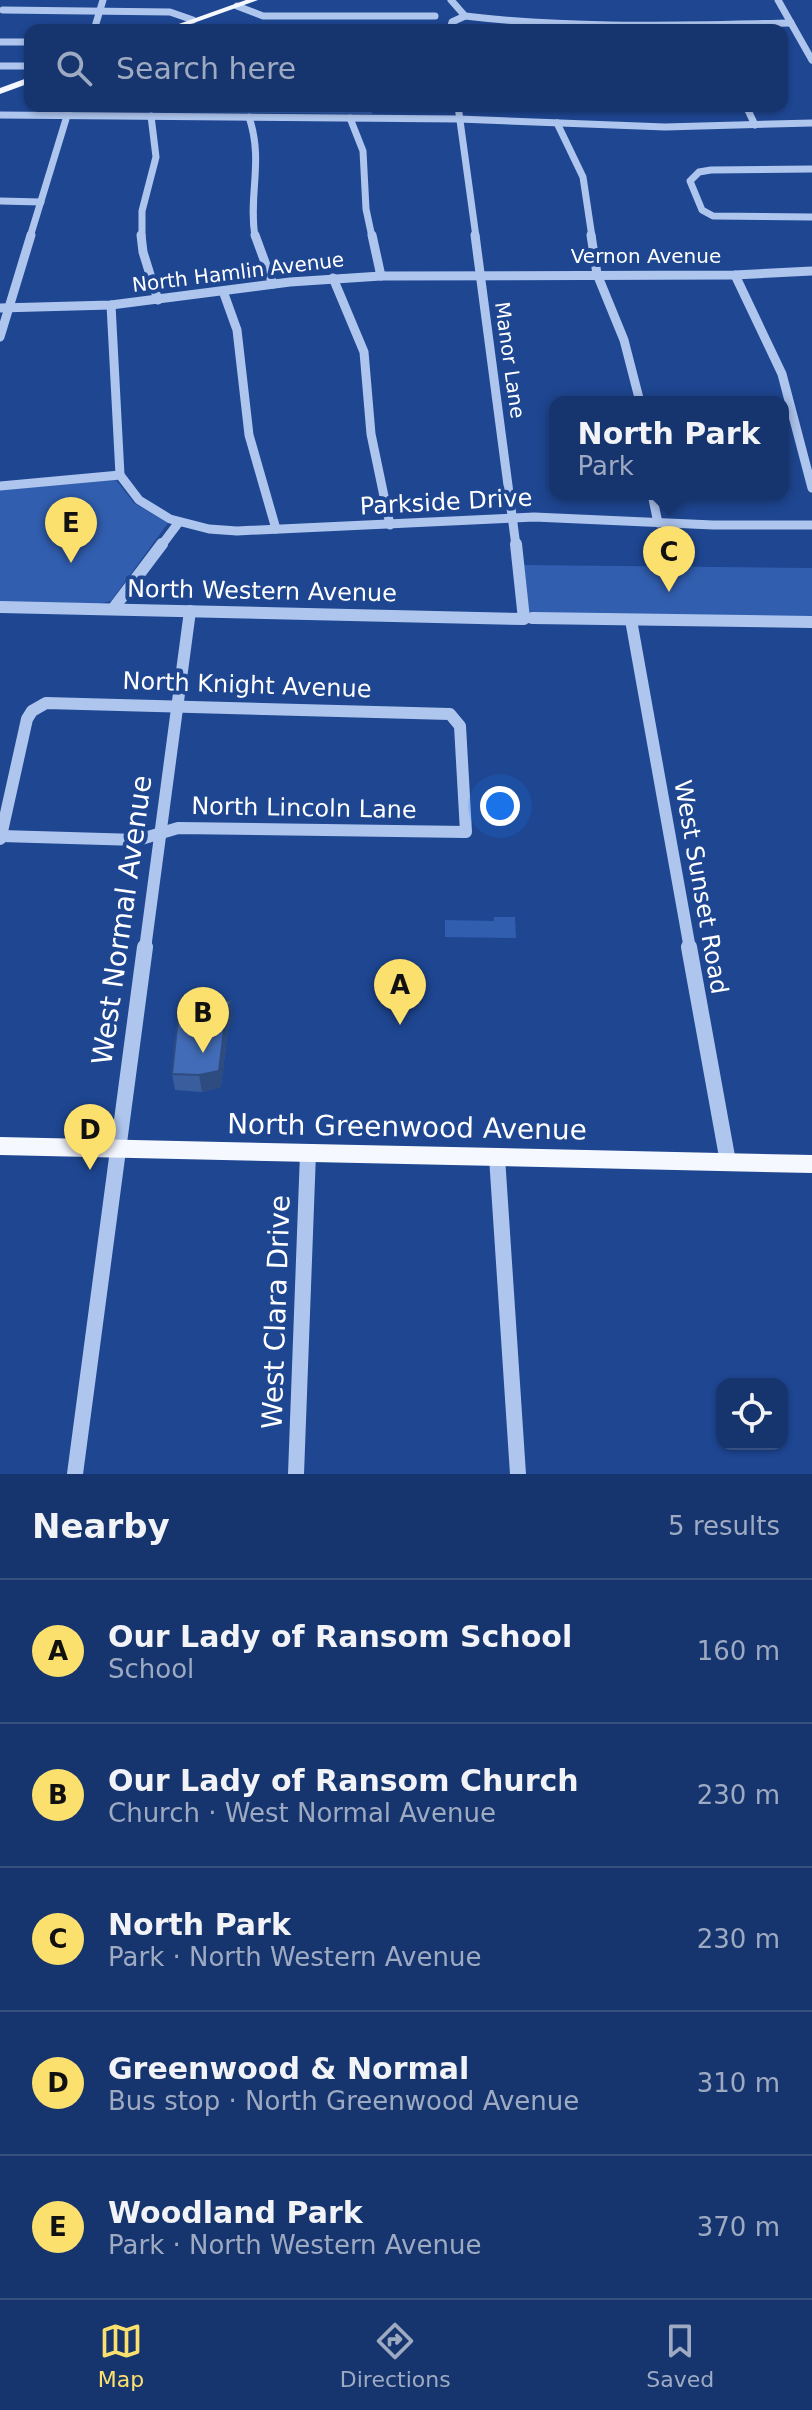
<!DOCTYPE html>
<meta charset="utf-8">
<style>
body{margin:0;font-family:"DejaVu Sans",sans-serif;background:#233f75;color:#f1f3f6}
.controls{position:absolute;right:24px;bottom:24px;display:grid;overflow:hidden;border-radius:16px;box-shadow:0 2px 6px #0004}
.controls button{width:72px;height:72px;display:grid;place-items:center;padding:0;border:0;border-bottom:2px solid #354f80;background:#16346d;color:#f1f3f6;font:40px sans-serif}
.you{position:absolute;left:500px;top:806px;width:28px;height:28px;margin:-20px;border:6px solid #fff;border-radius:50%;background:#1a73e8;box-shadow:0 0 0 12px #1a73e833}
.badge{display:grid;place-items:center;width:52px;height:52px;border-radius:50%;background:#fce06e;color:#111;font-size:26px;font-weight:700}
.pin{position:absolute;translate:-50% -66px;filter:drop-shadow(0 2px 4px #0008)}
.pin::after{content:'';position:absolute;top:42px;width:28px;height:24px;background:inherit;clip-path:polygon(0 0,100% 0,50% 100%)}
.popup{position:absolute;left:549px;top:396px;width:240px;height:104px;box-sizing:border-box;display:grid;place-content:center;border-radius:16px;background:#16346d;filter:drop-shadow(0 2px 6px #0005);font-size:26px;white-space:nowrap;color:#9eaac2}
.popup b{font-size:30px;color:#f1f3f6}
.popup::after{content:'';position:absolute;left:50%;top:100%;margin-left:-16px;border:16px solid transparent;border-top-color:#16346d}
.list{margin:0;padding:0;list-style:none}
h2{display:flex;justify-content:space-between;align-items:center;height:104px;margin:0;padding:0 32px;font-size:34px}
h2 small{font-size:26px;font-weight:400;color:#9eaac2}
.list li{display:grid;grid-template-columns:52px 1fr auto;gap:24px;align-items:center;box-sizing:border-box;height:144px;padding:0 32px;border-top:2px solid #354f80}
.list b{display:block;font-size:30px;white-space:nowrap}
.list p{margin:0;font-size:26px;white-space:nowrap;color:#9eaac2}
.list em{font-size:26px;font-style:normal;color:#9eaac2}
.icon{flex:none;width:44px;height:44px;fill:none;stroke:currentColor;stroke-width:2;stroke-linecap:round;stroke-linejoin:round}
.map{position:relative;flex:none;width:812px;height:1474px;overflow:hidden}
.search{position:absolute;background:#16346d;box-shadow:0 2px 6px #0004;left:24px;right:24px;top:24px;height:88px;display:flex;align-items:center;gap:20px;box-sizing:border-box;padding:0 28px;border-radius:16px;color:#9eaac2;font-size:30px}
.sheet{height:824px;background:#16346d}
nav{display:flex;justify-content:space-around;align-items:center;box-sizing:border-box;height:112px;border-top:2px solid #354f80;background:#16346d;font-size:22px;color:#9eaac2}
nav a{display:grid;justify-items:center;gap:4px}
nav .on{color:#fce06e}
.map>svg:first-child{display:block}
</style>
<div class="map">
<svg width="812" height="1474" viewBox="0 0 812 1474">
<rect width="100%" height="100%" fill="#1e4691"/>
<g fill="#315eaf">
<path d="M 80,106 L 371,106 L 372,114 L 79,111 Z"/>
<path d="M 107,480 L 116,480 L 134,503 L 168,523 L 111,601 L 98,604 L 0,602 L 0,489 Z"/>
<path d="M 524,565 L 812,568 L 812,619 L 529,615 Z"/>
<path d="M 494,917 L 515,917 L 516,938 L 445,937 L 445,920 L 494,921 Z"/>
</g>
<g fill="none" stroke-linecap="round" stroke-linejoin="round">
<g stroke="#aec5ee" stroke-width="7">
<path d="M 778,0 L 812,60"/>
<path d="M 237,6 L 263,16 L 435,16"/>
<path d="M 3,10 L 170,12 L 193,20"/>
<path d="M 465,16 C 574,29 682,25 791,23"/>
<path d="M 94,30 L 103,0"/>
<path d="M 450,30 L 452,22 L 465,16 L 451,0"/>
<path d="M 0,42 L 30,42"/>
<path d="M 0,66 L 30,66"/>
<path d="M 458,106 L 476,237"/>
<path d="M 746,106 L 755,125"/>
<path d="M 0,115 L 459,119 L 665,127 L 812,123"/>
<path d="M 249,117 C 264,162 248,194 255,237"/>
<path d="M 350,118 L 363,151 L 366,209 L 372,237"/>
<path d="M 557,123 L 583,177 L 592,237"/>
<path d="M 812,169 L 711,170 L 699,172 L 690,181 L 702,210 L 713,216 L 812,217"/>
<path d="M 0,201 L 41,202"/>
<path d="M 30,237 L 70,106"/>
<path d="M 142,237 L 142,211 L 156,157 L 151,116"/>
</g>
<g stroke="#aec5ee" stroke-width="9">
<path d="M 141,235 L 143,252 L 158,300"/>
<path d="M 255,235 L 273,284"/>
<path d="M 372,235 L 381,276"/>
<path d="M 475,235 L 516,546"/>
<path d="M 591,235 L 597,274 L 624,340 L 640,402"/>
<path d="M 735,275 L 782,374 L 812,488"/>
<path d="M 333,278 L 364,352 L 371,434 L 390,525"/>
<path d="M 223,291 L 237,330 L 249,435 L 276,529"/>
<path d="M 111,305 L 120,475 L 139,500 L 170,519 L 209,529 L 237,531 L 534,517 L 713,525 L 812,525"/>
<path d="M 0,308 L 111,305 L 290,282 L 381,276 L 735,275 L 812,271"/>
<path d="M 0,337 L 31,235"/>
<path d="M 0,486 L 120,475"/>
<path d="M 652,494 L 658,523"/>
<path d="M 161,546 L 179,522"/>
</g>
<g stroke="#aec5ee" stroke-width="12">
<path d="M 0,607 L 524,619 L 516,544"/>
<path d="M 113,609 L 162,544"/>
<path d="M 532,618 L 812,622"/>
<path d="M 631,620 L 690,949"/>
<path d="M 46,703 L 450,714 L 460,726 L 466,832 L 178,828 L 138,840 L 1,836 L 27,719 L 32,711 Z"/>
<path d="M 0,839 L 1,836"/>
<path d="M 145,949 L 190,611"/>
</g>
<g stroke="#aec5ee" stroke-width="16">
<path d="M 689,947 L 728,1162"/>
<path d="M 497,1157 L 518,1474"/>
<path d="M 75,1474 L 145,947"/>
<path d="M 296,1474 L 308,1153"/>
</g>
<g fill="#f5f8ff" fill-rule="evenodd">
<path d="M 246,0 L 258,0 L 174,30 L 162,30 Z"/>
<path d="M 30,77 L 30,83 L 0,94 L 0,88 Z"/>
<path d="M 0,1137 L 812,1155 L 812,1173 L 0,1155 Z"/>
</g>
</g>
<path fill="#395d9d" d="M 233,1018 L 228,1030 L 221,1087 L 202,1092 L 175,1090 L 172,1074 Z"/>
<path fill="#2e4c80" d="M 231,1001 L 233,1018 L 228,1030 L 221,1087 L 202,1092 L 199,1075 Z"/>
<path fill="#426cb7" stroke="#2e4c80" stroke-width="2" d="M 197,998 L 231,1001 L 226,1013 L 219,1071 L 199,1075 L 172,1074 L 180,1000 L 197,1001 Z"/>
<g text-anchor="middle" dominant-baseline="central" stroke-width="8" stroke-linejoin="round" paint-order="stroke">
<g font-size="20" fill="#fff" stroke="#1e4691">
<text x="646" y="256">Vernon Avenue</text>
<text transform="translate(238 272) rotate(-7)">North Hamlin Avenue</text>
<text transform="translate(510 360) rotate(82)">Manor Lane</text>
</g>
<g font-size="24" fill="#fff" stroke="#1e4691">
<text transform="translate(446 502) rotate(-3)">Parkside Drive</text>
<text transform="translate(262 591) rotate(1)">North Western Avenue</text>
<text transform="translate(247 685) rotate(2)">North Knight Avenue</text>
<text transform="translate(304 808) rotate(1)">North Lincoln Lane</text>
<text transform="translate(701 887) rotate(80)">West Sunset Road</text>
</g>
<g font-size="28" fill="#fff" stroke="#1e4691">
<text transform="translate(122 920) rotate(-82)">West Normal Avenue</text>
<text transform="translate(407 1127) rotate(1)">North Greenwood Avenue</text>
<text transform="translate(276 1312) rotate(-88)">West Clara Drive</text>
</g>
</g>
</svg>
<div class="controls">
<button><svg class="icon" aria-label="locate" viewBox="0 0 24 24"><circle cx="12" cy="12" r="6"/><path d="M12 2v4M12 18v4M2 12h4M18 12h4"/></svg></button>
</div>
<div class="you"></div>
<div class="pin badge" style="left:400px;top:1025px">A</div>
<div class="pin badge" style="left:203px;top:1053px">B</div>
<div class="pin badge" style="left:669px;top:592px">C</div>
<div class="popup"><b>North Park</b>Park</div>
<div class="pin badge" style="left:90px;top:1170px">D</div>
<div class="pin badge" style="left:71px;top:563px">E</div>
<div class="search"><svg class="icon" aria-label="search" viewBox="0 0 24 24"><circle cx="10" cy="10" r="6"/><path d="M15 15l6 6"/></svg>Search here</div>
</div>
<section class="sheet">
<h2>Nearby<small>5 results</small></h2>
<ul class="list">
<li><span class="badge">A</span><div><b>Our Lady of Ransom School</b><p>School</p></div><em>160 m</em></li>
<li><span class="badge">B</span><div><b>Our Lady of Ransom Church</b><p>Church · West Normal Avenue</p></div><em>230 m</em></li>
<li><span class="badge">C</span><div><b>North Park</b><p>Park · North Western Avenue</p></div><em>230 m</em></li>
<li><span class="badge">D</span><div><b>Greenwood &amp; Normal</b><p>Bus stop · North Greenwood Avenue</p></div><em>310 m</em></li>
<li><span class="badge">E</span><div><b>Woodland Park</b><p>Park · North Western Avenue</p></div><em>370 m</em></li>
</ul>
</section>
<nav>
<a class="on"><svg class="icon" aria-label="map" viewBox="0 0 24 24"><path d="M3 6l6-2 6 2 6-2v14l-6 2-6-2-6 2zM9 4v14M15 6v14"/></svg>Map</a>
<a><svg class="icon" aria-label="directions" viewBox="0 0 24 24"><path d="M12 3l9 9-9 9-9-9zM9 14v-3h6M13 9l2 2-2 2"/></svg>Directions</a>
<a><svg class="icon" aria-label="saved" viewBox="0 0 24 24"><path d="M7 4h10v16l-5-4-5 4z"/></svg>Saved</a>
</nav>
